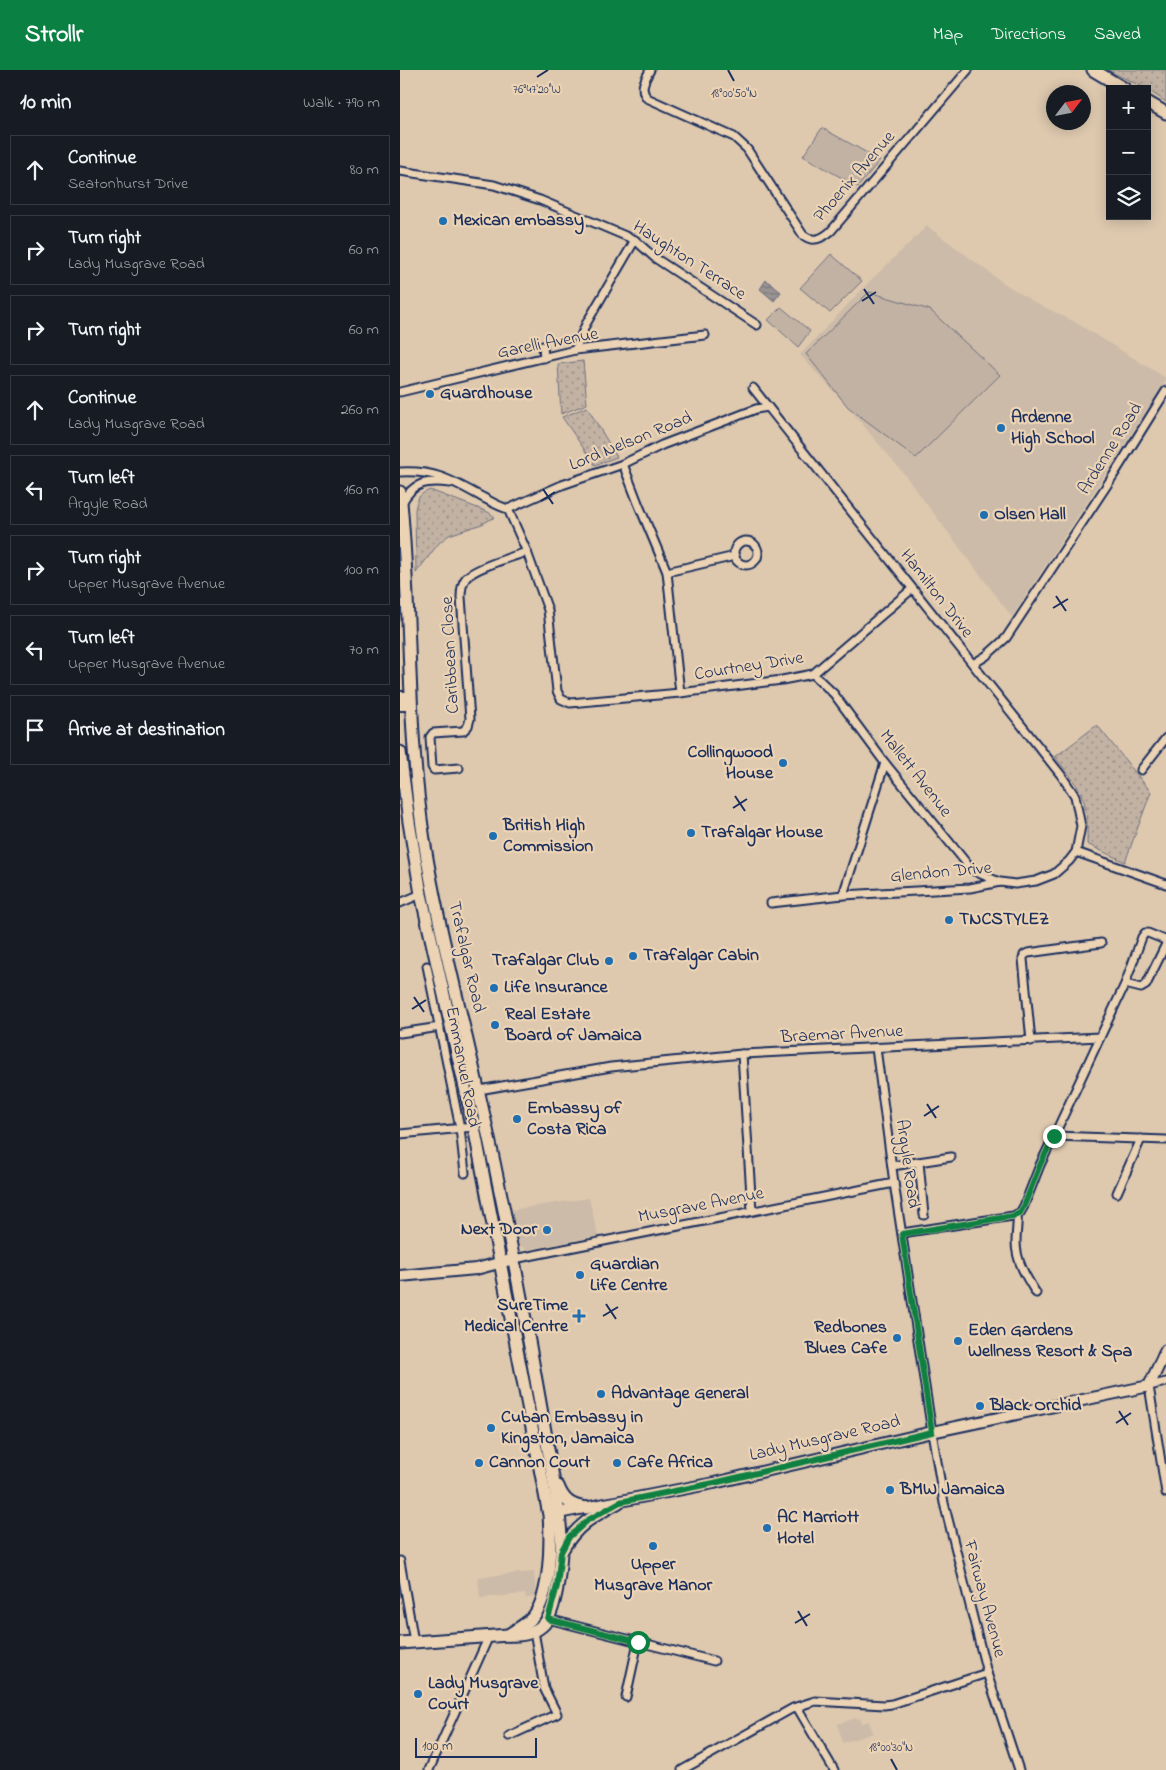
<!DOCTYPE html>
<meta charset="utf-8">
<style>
body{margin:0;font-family:"Indie Flower",sans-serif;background:#20242c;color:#f1f3f6}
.controls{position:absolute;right:15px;top:15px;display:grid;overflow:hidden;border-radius:0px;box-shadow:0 2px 12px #0003}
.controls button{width:45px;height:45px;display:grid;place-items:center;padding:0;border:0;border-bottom:1px solid #363941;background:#171b24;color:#f1f3f6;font:25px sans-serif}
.compass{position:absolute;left:646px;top:15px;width:45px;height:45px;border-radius:50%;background:#171b24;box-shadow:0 2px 12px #0003;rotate:58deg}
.scale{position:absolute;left:15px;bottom:12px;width:122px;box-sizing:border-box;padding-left:5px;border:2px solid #1b2f5e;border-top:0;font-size:14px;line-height:18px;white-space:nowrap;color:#1b2f5e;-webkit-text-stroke:4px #ebd3b4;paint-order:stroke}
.stop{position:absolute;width:15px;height:15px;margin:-11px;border:4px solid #0b8043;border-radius:50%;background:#fff}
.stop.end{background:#0b8043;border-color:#fff;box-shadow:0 1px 5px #0008}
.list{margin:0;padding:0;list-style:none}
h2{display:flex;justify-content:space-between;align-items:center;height:65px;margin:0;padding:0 20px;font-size:21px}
h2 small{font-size:16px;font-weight:400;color:#9ea1a6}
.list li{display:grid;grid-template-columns:32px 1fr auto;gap:15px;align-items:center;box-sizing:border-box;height:70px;margin:0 10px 10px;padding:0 10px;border:1px solid #363941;border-radius:0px}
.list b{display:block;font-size:19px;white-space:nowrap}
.list p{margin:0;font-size:16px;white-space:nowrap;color:#9ea1a6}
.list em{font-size:16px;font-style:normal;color:#9ea1a6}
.icon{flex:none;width:28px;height:28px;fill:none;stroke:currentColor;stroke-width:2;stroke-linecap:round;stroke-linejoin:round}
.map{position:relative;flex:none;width:766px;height:1700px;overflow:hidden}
header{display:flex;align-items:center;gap:30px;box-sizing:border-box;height:70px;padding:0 25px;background:#0b8043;color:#fff}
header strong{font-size:24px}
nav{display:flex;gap:28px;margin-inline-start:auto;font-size:18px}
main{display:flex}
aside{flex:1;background:#171b24}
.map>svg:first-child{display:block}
</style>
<header>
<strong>Strollr</strong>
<nav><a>Map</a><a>Directions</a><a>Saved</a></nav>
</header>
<main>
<aside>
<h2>10 min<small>Walk · 790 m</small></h2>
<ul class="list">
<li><svg class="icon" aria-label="ahead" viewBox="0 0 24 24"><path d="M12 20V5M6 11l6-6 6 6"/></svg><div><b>Continue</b><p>Seatonhurst Drive</p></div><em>80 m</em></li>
<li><svg class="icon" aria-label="right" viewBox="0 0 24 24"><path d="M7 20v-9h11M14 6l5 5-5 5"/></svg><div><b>Turn right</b><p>Lady Musgrave Road</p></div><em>60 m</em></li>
<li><svg class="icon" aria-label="right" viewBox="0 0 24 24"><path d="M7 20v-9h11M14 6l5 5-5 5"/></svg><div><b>Turn right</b></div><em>60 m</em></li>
<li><svg class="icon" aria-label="ahead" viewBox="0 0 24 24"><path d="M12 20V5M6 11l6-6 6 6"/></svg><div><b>Continue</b><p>Lady Musgrave Road</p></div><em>260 m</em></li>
<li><svg class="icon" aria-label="left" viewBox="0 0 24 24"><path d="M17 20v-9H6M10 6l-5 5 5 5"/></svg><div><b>Turn left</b><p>Argyle Road</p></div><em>160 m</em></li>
<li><svg class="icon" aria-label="right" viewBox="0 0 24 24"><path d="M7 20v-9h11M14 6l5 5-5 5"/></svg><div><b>Turn right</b><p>Upper Musgrave Avenue</p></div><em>100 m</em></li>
<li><svg class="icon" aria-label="left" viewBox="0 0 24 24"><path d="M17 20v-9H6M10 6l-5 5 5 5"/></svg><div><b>Turn left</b><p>Upper Musgrave Avenue</p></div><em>70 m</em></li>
<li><svg class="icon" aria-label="arrive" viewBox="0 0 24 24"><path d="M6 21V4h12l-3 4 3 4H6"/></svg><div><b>Arrive at destination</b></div></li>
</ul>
</aside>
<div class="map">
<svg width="766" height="1700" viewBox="0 0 766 1700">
<defs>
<pattern id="green-dots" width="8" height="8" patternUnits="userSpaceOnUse" patternTransform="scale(1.25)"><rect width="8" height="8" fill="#c2b2a3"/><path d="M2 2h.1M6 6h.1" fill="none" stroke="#9d9188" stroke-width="1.8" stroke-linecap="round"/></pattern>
<pattern id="water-rules" width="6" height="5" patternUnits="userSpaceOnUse" patternTransform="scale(1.25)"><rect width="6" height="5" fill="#999392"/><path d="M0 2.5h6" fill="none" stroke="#7c787a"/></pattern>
</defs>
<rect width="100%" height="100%" fill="#dec9af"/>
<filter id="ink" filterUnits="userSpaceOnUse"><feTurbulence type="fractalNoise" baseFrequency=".02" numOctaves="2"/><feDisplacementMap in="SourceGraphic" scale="10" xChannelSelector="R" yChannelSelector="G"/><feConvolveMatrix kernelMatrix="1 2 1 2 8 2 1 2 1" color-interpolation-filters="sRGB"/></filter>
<g filter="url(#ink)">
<g fill="#ccbba8">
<path d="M 527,156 L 602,212 L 634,232 L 673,251 L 766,308 L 766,311 L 612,547 L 504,404 L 448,337 L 400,285 L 469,212 Z"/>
<path d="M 189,1128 L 198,1166 L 127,1180 L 119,1175 L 110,1140 Z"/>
<path d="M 134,1502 L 136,1527 L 126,1528 L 125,1524 L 80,1528 L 78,1507 Z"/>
<path d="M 456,1648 L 457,1649 L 460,1648 L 462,1653 L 469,1651 L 473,1663 L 443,1673 L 437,1654 Z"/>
</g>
<g fill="url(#green-dots)" stroke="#6e7080">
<path d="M 707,0 L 766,0 L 766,32 L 747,19 Z"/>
<path d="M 183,291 L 187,334 L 161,344 L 158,294 Z"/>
<path d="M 187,337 L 217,387 L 195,395 L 162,347 Z"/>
<path d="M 30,420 L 88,442 L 95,447 L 82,454 L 49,465 L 39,473 L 16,503 L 15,440 C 17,428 19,424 30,420 Z"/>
<path d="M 697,655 L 751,722 L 725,792 L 687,774 C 688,727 684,723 655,687 Z"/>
</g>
<g fill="#c2b2a3" stroke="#6e7080">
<path d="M 422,58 L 480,90 L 458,117 L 403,86 Z"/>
<path d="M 431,184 L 462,211 L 430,243 L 400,218 Z"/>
<path d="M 469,222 L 530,240 L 600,305 L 516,388 L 448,337 L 406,284 Z"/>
<path d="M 381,237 L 410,261 L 398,277 L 368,250 Z"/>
</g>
<path fill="url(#water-rules)" stroke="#676b7d" d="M 366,210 L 381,222 L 374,231 L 360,219 Z"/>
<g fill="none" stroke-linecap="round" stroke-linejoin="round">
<g stroke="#1b2f5e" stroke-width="11">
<g id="minor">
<path d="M 250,0 C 245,10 239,18 247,28 L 334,67 L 347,79 L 403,165 C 413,173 422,169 431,161 L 568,0"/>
<path d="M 0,101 L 94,115 L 140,130 L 235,170 L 255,188 L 357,255"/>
<path d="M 143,276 L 144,288"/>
<path d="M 175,280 L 186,254 L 235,170"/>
<path d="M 353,318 L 661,705 L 675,726 L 681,756 L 676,782 L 669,791 L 654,804 L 636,811 L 615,814 L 600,812 L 570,818 L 443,825 L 371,833"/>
<path d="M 0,322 L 175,280 L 305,265"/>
<path d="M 223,394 L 238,433 L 267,502 L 280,623"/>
<path d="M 0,402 C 34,400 51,410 80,426 C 90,431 97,436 108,439"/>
<path d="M 2,433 C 13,412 27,410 50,413"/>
<path d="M 108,439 L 127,482 L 148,540 L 157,621 L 161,629 L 170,633 L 280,623 L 382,610 L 413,604 L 512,519"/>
<path d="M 108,439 L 162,415 L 223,394 L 262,375 L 356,339 L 368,337"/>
<circle cx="346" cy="483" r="12"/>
<path d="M 267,502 L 335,486"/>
<path d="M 573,594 L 586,586 L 606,568 L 713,406 L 766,321"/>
<path d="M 413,604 L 434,624 L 485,693 L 572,800 L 599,812"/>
<path d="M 59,698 L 34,700 L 32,697 L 30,667 L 33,663 L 63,661 L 68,656 L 70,649 L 61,527 C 61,521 62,513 66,508 C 74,498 114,486 127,482"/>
<path d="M 741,700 L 766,668"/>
<path d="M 676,782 L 766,814"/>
<path d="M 443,825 L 485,693"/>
<path d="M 0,833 L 21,824"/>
<path d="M 27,896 L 60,1058 L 65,1103"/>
<path d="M 0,963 L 40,957"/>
<path d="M 631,971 L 623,889 L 624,885 L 628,883 L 701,873"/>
<path d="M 476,978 L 494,1113 L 532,1362 L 544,1433 L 587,1603 L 619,1700"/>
<path d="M 342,984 L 352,1141"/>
<path d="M 79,1020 L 211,997 L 342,984 L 700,967"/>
<path d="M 0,1064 L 74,1057"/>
<path d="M 654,1066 L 725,914 L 742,867 L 745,863 L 748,863 L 765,870 L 766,874 L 746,915 L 741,918 L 725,914"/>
<path d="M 519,1092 L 524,1145"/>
<path d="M 492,1096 L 551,1087"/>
<path d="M 717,1123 L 741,1069"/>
<path d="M 617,1144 C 618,1154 616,1162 616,1172 C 616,1191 626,1207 636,1223"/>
<path d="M 502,1163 L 613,1146 L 620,1143 L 624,1136 L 640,1095 L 654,1066 L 766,1070"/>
<path d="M 114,1189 L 494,1113"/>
<path d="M 766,1312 L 749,1316 L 766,1423"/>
<path d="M 0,1491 L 14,1572"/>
<path d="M 148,1549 L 314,1591"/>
<path d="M 226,1627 L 238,1572"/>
<path d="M 397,1637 L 434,1700"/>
<path d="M 109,1666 L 157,1644 L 144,1618 L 134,1561"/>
<path d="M 29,1700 L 89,1566"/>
<path d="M 282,1700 L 393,1638 L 415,1631 L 484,1635 L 492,1634 L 587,1603"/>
</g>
</g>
<g stroke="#1b2f5e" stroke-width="14">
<g id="secondary">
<path d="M 0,627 L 11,627"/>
<path d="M 0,635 L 11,635"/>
<path d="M 0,1206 L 76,1199 L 114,1189"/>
<path d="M 153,1444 L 314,1413 L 532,1362 L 749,1316 L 766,1280"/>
</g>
</g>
<g stroke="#1b2f5e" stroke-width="15">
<g id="primary">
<path d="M 693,0 L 725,19"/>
<path d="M 747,32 L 766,43"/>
<path d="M 0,422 C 12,537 6,655 24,770 C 37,854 60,936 78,1019 C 110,1159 135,1301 159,1443 C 160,1456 162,1469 161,1482 C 160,1500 156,1541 144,1554 C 134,1564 122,1566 108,1565 L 0,1573"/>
<path d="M 0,682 L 9,752 L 21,824 L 74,1057 L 149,1445 C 151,1472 151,1525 133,1547 C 127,1554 117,1559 108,1565"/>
<path d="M 158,1416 C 164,1432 172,1436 187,1438"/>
<path d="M 161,1482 C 176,1455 193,1446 219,1432"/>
</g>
</g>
<use href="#minor" stroke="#ebd3b4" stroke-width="7"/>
<use href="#secondary" stroke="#ebd3b4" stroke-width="10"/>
<use href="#primary" stroke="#ebd3b4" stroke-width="11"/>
</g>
</g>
<g fill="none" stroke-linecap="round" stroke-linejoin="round" filter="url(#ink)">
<path stroke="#0b8043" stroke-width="6" d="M 238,1572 L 148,1549 L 157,1516 L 161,1482 L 169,1467 L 188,1450 L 220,1432 L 314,1413 L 532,1362 L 502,1164 L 613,1146 L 620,1143 L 624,1136 L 640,1095 L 654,1066"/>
</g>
<path fill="none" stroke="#1b2f5e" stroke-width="2" d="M 328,0 L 334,11M 137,7 L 148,0M 464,219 L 474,234M 462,231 L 476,222M 143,419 L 153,434M 141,431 L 155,422M 656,526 L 666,541M 653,538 L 668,529M 335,726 L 345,741M 333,738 L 347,729M 14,927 L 24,942M 12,939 L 26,930M 527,1034 L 536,1048M 524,1046 L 539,1036M 206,1234 L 216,1249M 203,1246 L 218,1237M 719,1341 L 728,1355M 716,1353 L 731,1343M 398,1541 L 407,1556M 395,1553 L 410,1544M 491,1689 L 497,1700"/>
<g fill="#1f6fb2" stroke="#ebd3b4" stroke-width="2">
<circle cx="43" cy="151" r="5"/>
<circle cx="30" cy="324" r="5"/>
<circle cx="601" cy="358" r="5"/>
<circle cx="584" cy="445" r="5"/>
<circle cx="383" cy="693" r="5"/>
<circle cx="291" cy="763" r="5"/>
<circle cx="93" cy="766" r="5"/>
<circle cx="549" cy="850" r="5"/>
<circle cx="233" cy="886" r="5"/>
<circle cx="209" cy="891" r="5"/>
<circle cx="94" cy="918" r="5"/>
<circle cx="95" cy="955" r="5"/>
<circle cx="117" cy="1049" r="5"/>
<circle cx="147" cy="1160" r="5"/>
<circle cx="180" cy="1205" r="5"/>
<path d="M176.5 1238.5h5v5h5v5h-5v5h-5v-5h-5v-5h5z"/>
<circle cx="497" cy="1268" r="5"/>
<circle cx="558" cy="1271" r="5"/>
<circle cx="201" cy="1324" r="5"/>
<circle cx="580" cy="1336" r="5"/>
<circle cx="91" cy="1358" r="5"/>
<circle cx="79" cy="1393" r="5"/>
<circle cx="217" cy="1393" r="5"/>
<circle cx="490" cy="1420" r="5"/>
<circle cx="367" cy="1458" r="5"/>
<circle cx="253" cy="1476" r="5"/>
<circle cx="18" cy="1624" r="5"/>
</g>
<g text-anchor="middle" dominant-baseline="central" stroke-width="4.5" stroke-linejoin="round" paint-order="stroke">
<g font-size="18" fill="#1b2f5e" stroke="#ebd3b4">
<text transform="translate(455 107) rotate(-49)">Phoenix Avenue</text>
<text transform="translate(289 191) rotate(33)">Haughton Terrace</text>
<text transform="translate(148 274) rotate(-11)">Garelli Avenue</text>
<text transform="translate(231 372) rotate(-22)">Lord Nelson Road</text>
<text transform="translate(711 379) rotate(-58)">Ardenne Road</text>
<text transform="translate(536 524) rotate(52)">Hamilton Drive</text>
<text transform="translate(51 585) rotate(-93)">Caribbean Close</text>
<text transform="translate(349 597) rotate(-9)">Courtney Drive</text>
<text transform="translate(515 704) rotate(52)">Mallett Avenue</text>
<text transform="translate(541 803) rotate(-5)">Glendon Drive</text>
<text transform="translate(66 887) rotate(77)">Trafalgar Road</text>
<text transform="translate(442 965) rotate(-3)">Braemar Avenue</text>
<text transform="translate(62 997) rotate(79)">Emmanuel Road</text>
<text transform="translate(507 1094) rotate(82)">Argyle Road</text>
<text transform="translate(301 1136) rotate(-11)">Musgrave Avenue</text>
<text transform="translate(425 1369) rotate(-13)">Lady Musgrave Road</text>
<text transform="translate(584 1529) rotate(75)">Fairway Avenue</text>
</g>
<g font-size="18" font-weight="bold" fill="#1b2f5e" stroke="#ebd3b4" text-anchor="start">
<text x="53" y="151">Mexican embassy</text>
<text x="40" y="324">Guardhouse</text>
<text x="611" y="348">Ardenne<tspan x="611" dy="21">High School</tspan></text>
<text x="594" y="445">Olsen Hall</text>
<text x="373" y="683" text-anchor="end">Collingwood<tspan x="373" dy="21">House</tspan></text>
<text x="103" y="756">British High<tspan x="103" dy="21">Commission</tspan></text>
<text x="301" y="763">Trafalgar House</text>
<text x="559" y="850">TNCSTYLEZ</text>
<text x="243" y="886">Trafalgar Cabin</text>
<text x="199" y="891" text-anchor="end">Trafalgar Club</text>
<text x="104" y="918">Life Insurance</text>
<text x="105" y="945">Real Estate<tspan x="105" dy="21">Board of Jamaica</tspan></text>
<text x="127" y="1039">Embassy of<tspan x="127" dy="21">Costa Rica</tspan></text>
<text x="137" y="1160" text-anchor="end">Next Door</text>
<text x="190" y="1195">Guardian<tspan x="190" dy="21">Life Centre</tspan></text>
<text x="168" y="1236" text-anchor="end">SureTime<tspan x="168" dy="21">Medical Centre</tspan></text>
<text x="487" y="1258" text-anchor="end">Redbones<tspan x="487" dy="21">Blues Cafe</tspan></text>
<text x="568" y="1261">Eden Gardens<tspan x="568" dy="21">Wellness Resort &amp; Spa</tspan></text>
<text x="211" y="1324">Advantage General</text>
<text x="590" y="1336">Black Orchid</text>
<text x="101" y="1348">Cuban Embassy in<tspan x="101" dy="21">Kingston, Jamaica</tspan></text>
<text x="89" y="1393">Cannon Court</text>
<text x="227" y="1393">Cafe Africa</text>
<text x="500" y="1420">BMW Jamaica</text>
<text x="377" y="1448">AC Marriott<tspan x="377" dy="21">Hotel</tspan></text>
<text x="253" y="1495" text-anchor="middle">Upper<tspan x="253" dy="21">Musgrave Manor</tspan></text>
<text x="28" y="1614">Lady Musgrave<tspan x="28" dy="21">Court</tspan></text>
</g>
</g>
<g font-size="12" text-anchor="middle" fill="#1b2f5e" stroke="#ebd3b4" stroke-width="4.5" stroke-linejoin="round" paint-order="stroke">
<text x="137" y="23">76°47'20"W</text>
<text x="334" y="27">18°00'50"N</text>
<text x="491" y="1681">18°00'30"N</text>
</g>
</svg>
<div class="controls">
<button>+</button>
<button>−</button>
<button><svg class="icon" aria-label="layers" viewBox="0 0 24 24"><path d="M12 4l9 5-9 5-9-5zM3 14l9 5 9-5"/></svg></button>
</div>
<svg class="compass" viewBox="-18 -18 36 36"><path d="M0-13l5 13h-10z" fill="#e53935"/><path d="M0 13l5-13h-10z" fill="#9ea1a6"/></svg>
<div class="scale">100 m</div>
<div class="stop" style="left:238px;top:1572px"></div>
<div class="stop end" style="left:654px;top:1066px"></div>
</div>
</main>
